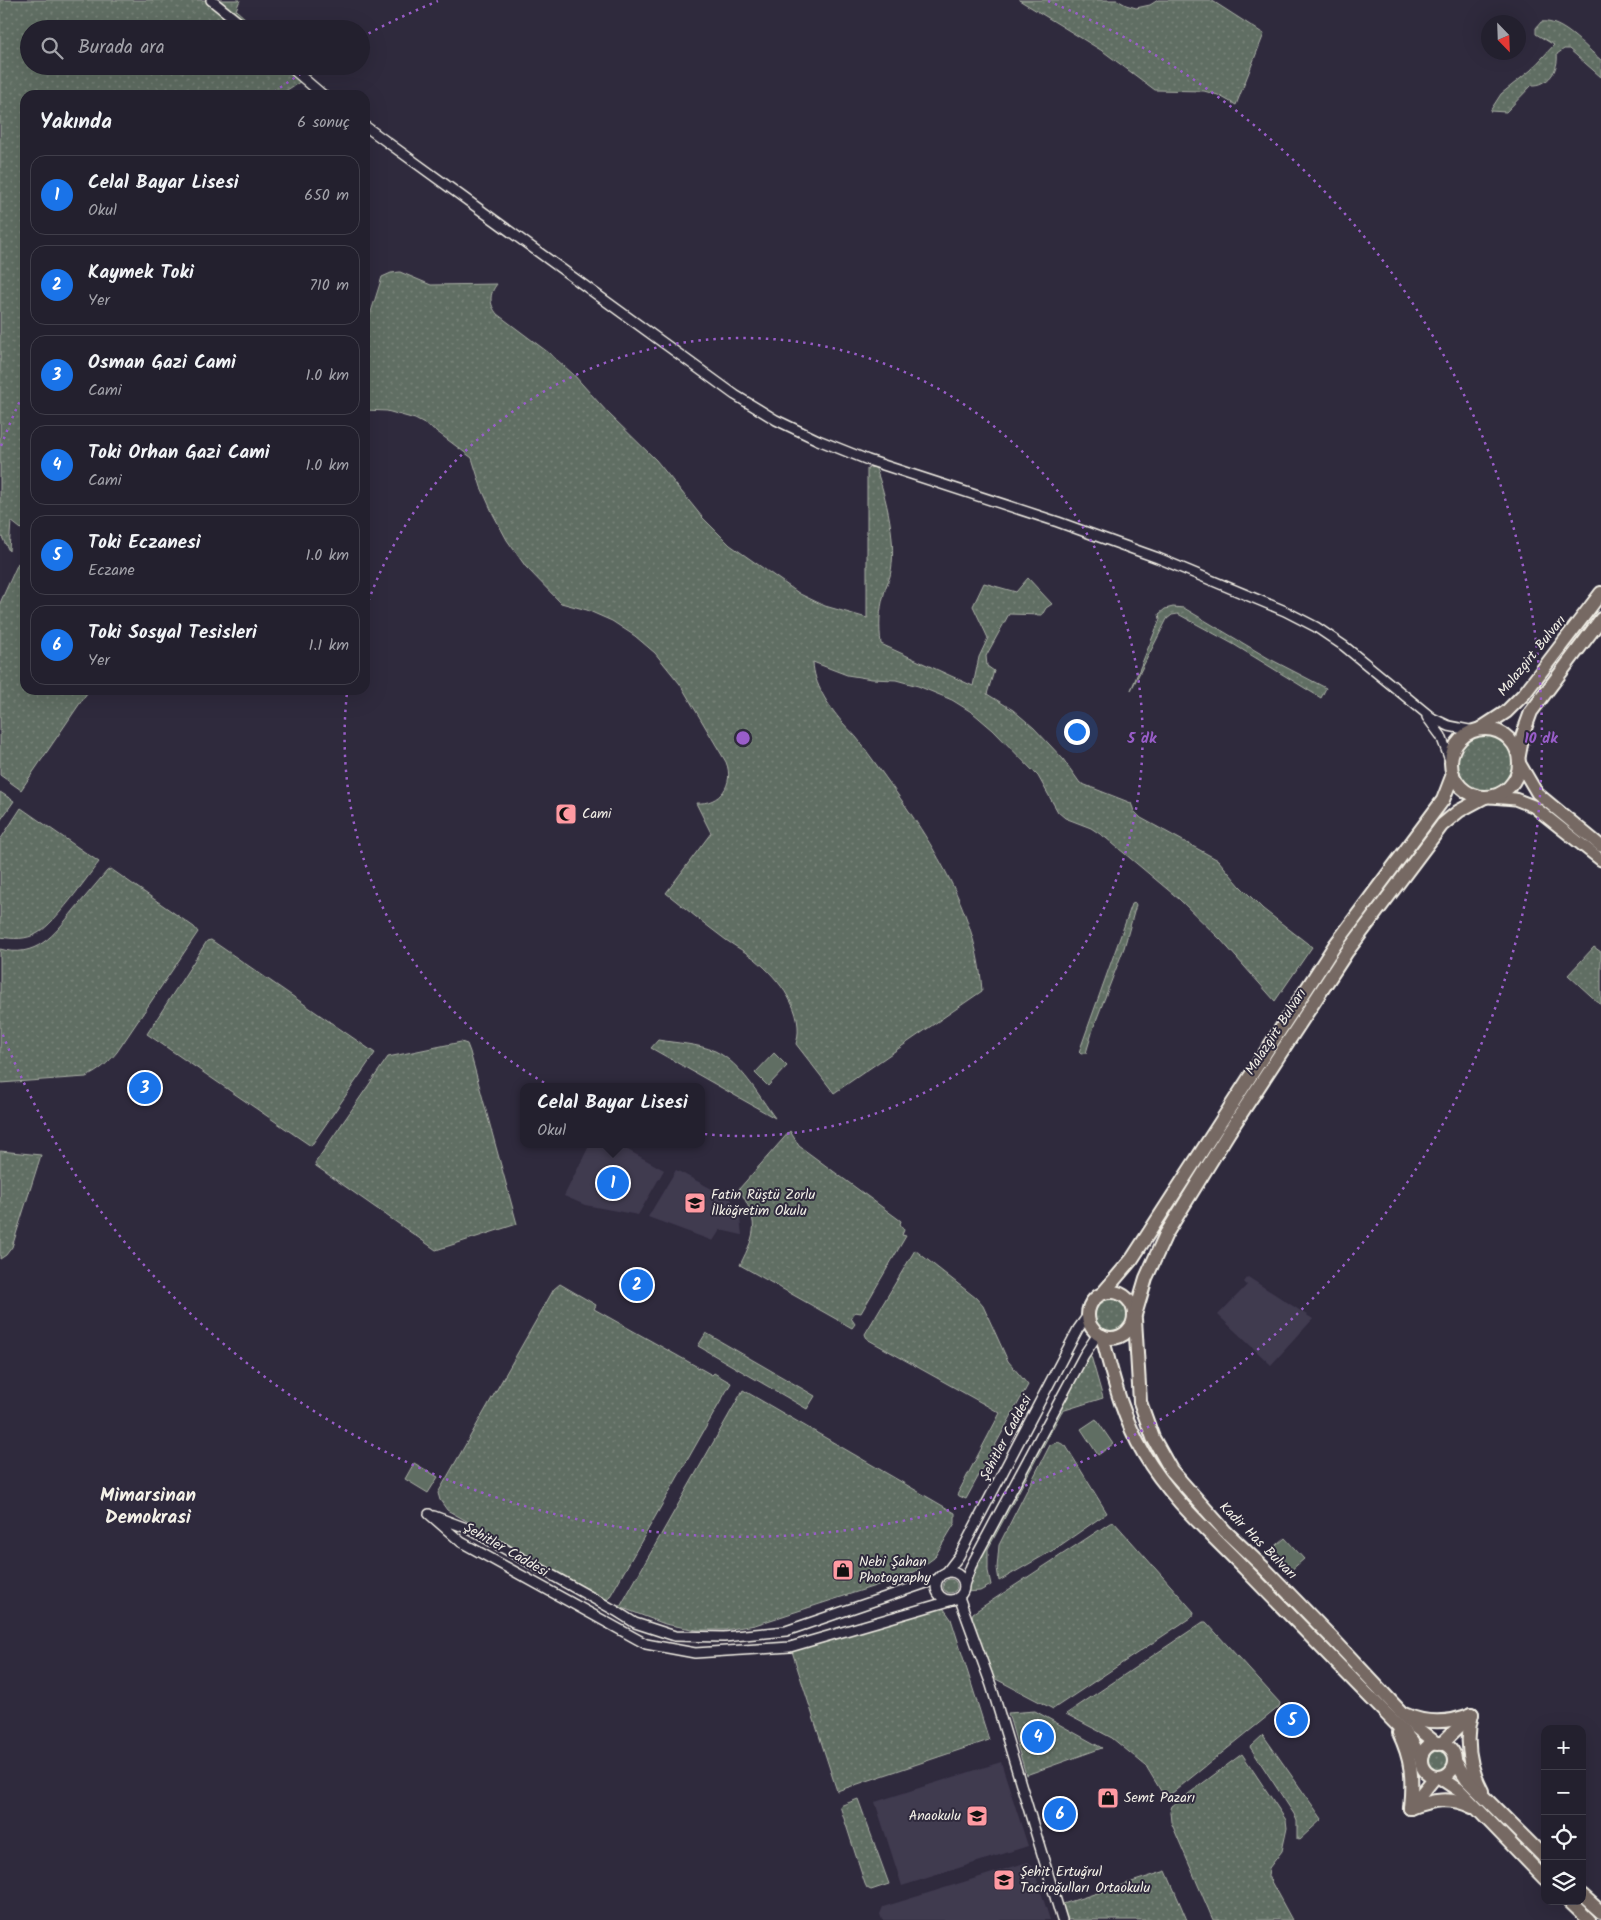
<!DOCTYPE html>
<html lang="tr">
<meta charset="utf-8">
<style>
body{margin:0;font-family:Kalam,sans-serif;background:#2f2d3a;color:#f1f3f6}
.controls{position:absolute;right:15px;bottom:15px;display:grid;overflow:hidden;border-radius:10px;box-shadow:0 5px 20px #0002}
.controls button{width:45px;height:45px;display:grid;place-items:center;padding:0;border:0;border-bottom:1px solid #403e4a;background:#23202e;color:#f1f3f6;font:25px sans-serif}
.compass{position:absolute;left:1481px;top:15px;width:45px;height:45px;border-radius:50%;background:#23202e;box-shadow:0 5px 20px #0002;rotate:157deg}
.you{position:absolute;left:1076px;top:731px;width:18px;height:18px;margin:-12px;border:4px solid #fff;border-radius:50%;background:#1a73e8;box-shadow:0 0 0 8px #1a73e833}
.badge{display:grid;place-items:center;width:32px;height:32px;border-radius:50%;background:#1a73e8;color:#fff;font-size:16px;font-weight:700}
.pin{position:absolute;translate:-50% -50%;border:2px solid #fff;box-shadow:0 1px 5px #0006}
.popup{position:absolute;left:520px;top:1083px;width:185px;height:65px;box-sizing:border-box;display:grid;place-content:center;border-radius:10px;background:#23202e;filter:drop-shadow(0 1px 4px #0005);font-size:16px;white-space:nowrap;color:#a3a3aa}
.popup b{font-size:19px;color:#f1f3f6}
.popup::after{content:'';position:absolute;left:50%;top:100%;margin-left:-10px;border:10px solid transparent;border-top-color:#23202e}
.list{margin:0;padding:0;list-style:none}
h2{display:flex;justify-content:space-between;align-items:center;height:65px;margin:0;padding:0 20px;font-size:21px}
h2 small{font-size:16px;font-weight:400;color:#a3a3aa}
.list li{display:grid;grid-template-columns:32px 1fr auto;gap:15px;align-items:center;box-sizing:border-box;height:80px;margin:0 10px 10px;padding:0 10px;border:1px solid #403e4a;border-radius:15px}
.list b{display:block;font-size:19px;white-space:nowrap}
.list p{margin:0;font-size:16px;white-space:nowrap;color:#a3a3aa}
.list em{font-size:16px;font-style:normal;color:#a3a3aa}
.icon{flex:none;width:28px;height:28px;fill:none;stroke:currentColor;stroke-width:2;stroke-linecap:round;stroke-linejoin:round}
.map{position:relative;flex:none;width:1601px;height:1920px;overflow:hidden}
.search{position:absolute;background:#23202e;box-shadow:0 5px 20px #0002;left:20px;top:20px;width:350px;height:55px;display:flex;align-items:center;gap:12px;box-sizing:border-box;padding:0 18px;border-radius:28px;color:#a3a3aa;font-size:19px}
.panel{position:absolute;background:#23202e;box-shadow:0 5px 20px #0002;left:20px;top:90px;width:350px;height:605px;border-radius:15px}
.map>svg:first-child{display:block}
</style>
<div class="map">
<svg width="1601" height="1920" viewBox="0 0 1601 1920">
<defs>
<pattern id="grass-dots" width="8" height="8" patternUnits="userSpaceOnUse" patternTransform="scale(1.25)"><rect width="8" height="8" fill="#616e63"/><path d="M2 2h.1M6 6h.1" fill="none" stroke="#788379" stroke-width="1.8" stroke-linecap="round"/></pattern>
</defs>
<rect width="100%" height="100%" fill="#2f2a3d"/>
<filter id="ink" filterUnits="userSpaceOnUse"><feTurbulence type="fractalNoise" baseFrequency=".02" numOctaves="2"/><feDisplacementMap in="SourceGraphic" scale="10" xChannelSelector="R" yChannelSelector="G"/><feConvolveMatrix kernelMatrix="1 2 1 2 8 2 1 2 1" color-interpolation-filters="sRGB"/></filter>
<g filter="url(#ink)">
<g fill="#403a50">
<path d="M 590,1144 L 617,1144 L 664,1170 L 638,1215 L 585,1205 L 564,1196 Z"/>
<path d="M 676,1170 L 731,1199 L 740,1218 L 742,1235 L 720,1230 L 713,1241 L 648,1217 Z"/>
<path d="M 1248,1277 L 1313,1319 L 1271,1365 L 1218,1315 L 1247,1285 L 1244,1282 Z"/>
<path d="M 1001,1762 L 1028,1846 L 902,1886 L 875,1802 Z"/>
<path d="M 1028,1862 L 1033,1867 L 1050,1920 L 882,1920 L 880,1914 L 883,1907 Z"/>
</g>
<g fill="url(#grass-dots)" stroke="#aab0a6">
<path d="M 0,0 L 240,0 L 236,10 L 257,29 L 29,29 L 29,66 L 301,66 L 311,75 L 279,95 L 25,95 L 25,532 L 11,521 L 9,551 L 0,533 Z"/>
<path d="M 1019,0 L 1117,0 L 1126,5 L 1136,8 L 1150,5 L 1158,0 L 1211,0 L 1264,34 L 1236,105 L 1218,95 L 1204,91 L 1155,90 L 1104,52 Z"/>
<path d="M 1541,22 C 1562,19 1585,47 1601,60 L 1601,77 L 1569,49 L 1564,49 L 1557,54 C 1559,70 1548,86 1532,85 L 1506,112 L 1490,111 L 1501,94 L 1531,70 L 1554,45 L 1536,34 L 1536,28 Z"/>
<path d="M 400,272 L 431,285 L 497,284 C 489,294 489,304 497,314 L 549,353 L 573,374 L 608,413 L 656,460 L 702,517 L 730,545 L 800,594 L 825,606 L 867,618 L 867,469 L 875,466 C 886,496 898,544 890,576 C 888,582 885,588 884,594 C 879,611 879,627 881,644 L 973,686 L 979,657 L 988,638 L 973,606 L 984,583 L 1016,592 L 1028,578 L 1052,604 L 1046,608 L 1042,615 L 1009,614 L 986,656 L 987,666 L 994,671 L 987,694 L 1013,710 L 1034,728 L 1063,759 L 1080,783 L 1131,803 L 1134,811 L 1141,818 L 1218,860 L 1240,886 L 1263,909 L 1312,947 L 1275,1001 L 1221,940 L 1179,899 L 1106,838 L 1091,828 L 1065,818 L 1058,812 L 1038,776 L 993,730 L 973,713 L 952,700 L 918,686 L 896,680 L 872,679 L 847,675 L 813,662 C 814,685 828,705 842,722 C 848,729 855,735 860,742 C 913,816 976,896 982,991 L 834,1093 L 796,1044 C 806,1012 779,979 755,959 C 746,952 736,947 726,940 C 706,925 686,909 666,893 L 711,833 L 696,803 C 720,805 735,784 726,762 L 680,684 L 655,653 L 635,636 L 612,621 L 587,610 L 561,603 L 526,567 L 507,540 L 493,514 L 481,487 L 472,458 L 432,428 L 415,419 L 387,411 L 365,410 L 365,331 L 382,277 L 391,273 Z"/>
<path d="M 18,563 L 25,567 L 25,690 L 89,690 L 21,790 L 0,775 L 0,603 Z"/>
<path d="M 1173,607 L 1184,608 L 1268,658 L 1326,688 L 1321,698 L 1233,644 L 1178,614 L 1172,615 L 1167,619 L 1131,690 L 1160,619 L 1159,614 L 1165,609 Z"/>
<circle cx="1485" cy="763" r="29"/>
<path d="M 0,792 L 14,801 L 0,821 Z"/>
<path d="M 21,808 L 99,862 C 85,880 56,922 38,933 C 26,940 13,939 0,937 L 0,840 Z"/>
<path d="M 111,869 L 194,927 L 198,932 L 117,1052 C 108,1063 99,1071 86,1077 L 0,1083 L 0,949 C 36,959 54,935 74,910 C 85,897 96,884 107,871 Z"/>
<path d="M 1135,903 L 1136,905 L 1124,948 L 1094,1026 L 1086,1053 L 1081,1054 L 1079,1052 L 1132,904 Z"/>
<path d="M 211,940 L 375,1053 L 311,1146 L 147,1034 L 207,941 Z"/>
<path d="M 1594,947 L 1601,952 L 1601,1005 L 1568,975 Z"/>
<path d="M 658,1040 C 676,1043 698,1044 715,1051 C 742,1064 758,1095 775,1118 L 651,1048 Z"/>
<path d="M 461,1042 L 467,1044 L 470,1052 L 517,1224 L 436,1250 L 316,1166 L 315,1163 L 388,1057 Z"/>
<path d="M 790,1131 L 799,1146 L 901,1221 L 900,1224 L 904,1230 L 902,1235 L 906,1236 L 861,1313 L 855,1312 L 851,1318 L 855,1324 L 852,1328 L 740,1265 C 757,1231 759,1223 739,1189 Z"/>
<path d="M 0,1151 L 41,1155 L 12,1247 L 6,1255 L 0,1259 Z"/>
<path d="M 915,1250 L 976,1298 L 983,1306 L 1008,1361 L 1028,1385 L 966,1499 L 957,1495 L 1000,1413 L 867,1339 L 865,1334 Z"/>
<path d="M 560,1284 L 596,1305 L 594,1309 L 712,1375 L 714,1373 L 731,1383 L 608,1600 L 447,1510 L 440,1500 L 438,1493 L 554,1289 Z"/>
<circle cx="1112" cy="1315" r="18"/>
<path d="M 706,1333 L 815,1396 L 807,1409 L 698,1346 Z"/>
<path d="M 1082,1354 L 1091,1356 L 1103,1398 L 1062,1411 L 988,1549 L 988,1571 L 991,1585 L 980,1591 L 965,1592 L 969,1564 L 974,1551 L 1078,1356 Z"/>
<path d="M 743,1390 L 955,1513 L 955,1523 L 934,1558 L 916,1571 L 906,1576 L 755,1625 L 725,1630 L 697,1630 L 665,1624 L 620,1607 Z"/>
<path d="M 1058,1442 L 1066,1446 L 1107,1513 L 1055,1549 L 999,1581 L 997,1568 L 999,1545 L 1050,1445 Z"/>
<path d="M 1114,1522 L 1194,1612 L 1193,1616 L 1053,1709 L 992,1677 L 987,1672 L 972,1617 L 973,1613 L 1110,1523 Z"/>
<circle cx="950" cy="1586" r="7"/>
<path d="M 924,1603 L 944,1609 L 951,1619 L 989,1740 L 837,1791 L 790,1645 Z"/>
<path d="M 1203,1622 L 1206,1622 L 1280,1703 L 1279,1707 L 1171,1794 L 1161,1791 L 1146,1766 L 1112,1738 L 1066,1714 Z"/>
<path d="M 1035,1711 L 1102,1748 L 1026,1775 L 1008,1713 Z"/>
<path d="M 1263,1735 L 1322,1819 L 1299,1840 L 1297,1839 L 1297,1821 L 1294,1814 L 1250,1747 Z"/>
<circle cx="1438" cy="1760" r="13"/>
<path d="M 1242,1754 L 1286,1820 L 1287,1828 L 1282,1851 L 1269,1868 L 1268,1876 L 1292,1920 L 1213,1920 L 1171,1822 L 1170,1812 L 1172,1806 Z"/>
<path d="M 858,1799 L 889,1884 L 871,1890 L 867,1888 L 865,1884 L 840,1806 Z"/>
<path d="M 1166,1871 L 1187,1920 L 1065,1920 L 1060,1905 L 1063,1904 Z"/>
</g>
<g fill="#616e63" stroke="#aab0a6">
<path d="M 774,1053 L 787,1066 L 768,1086 L 755,1073 Z"/>
<path d="M 1096,1419 L 1113,1444 L 1098,1455 L 1081,1429 Z"/>
<path d="M 414,1463 L 438,1477 L 428,1493 L 405,1479 Z"/>
<path d="M 1285,1538 L 1304,1559 L 1290,1571 L 1271,1550 Z"/>
</g>
<g fill="none" stroke-linecap="round" stroke-linejoin="round">
<g stroke="#f4f1e8" stroke-width="12">
<g id="minor">
<path d="M 211,0 L 247,29"/>
<path d="M 289,66 L 323,95"/>
<path d="M 365,126 L 735,395 L 776,420 L 818,440 L 868,460 L 1058,522 L 1158,558 L 1285,611 L 1316,627 L 1344,646 L 1432,718 L 1449,726 L 1474,731"/>
<path d="M 1427,717 L 1441,736 L 1451,763"/>
<path d="M 429,1514 L 461,1542 L 646,1644 L 695,1653 L 790,1647 L 953,1600"/>
<path d="M 434,1516 L 469,1529 L 616,1611 L 635,1623 L 675,1636 L 724,1637 L 786,1631 L 938,1579"/>
<circle cx="950" cy="1586" r="14"/>
<path d="M 946,1573 L 959,1556 L 1078,1329 L 1088,1315"/>
<path d="M 964,1585 L 971,1566 L 1084,1355 L 1098,1334"/>
<path d="M 959,1597 L 991,1685 L 1062,1920"/>
</g>
</g>
<g stroke="#f4f1e8" stroke-width="15">
<g id="major">
<path d="M 1520,764 L 1537,793 L 1601,846"/>
<path d="M 1491,797 L 1515,799 L 1533,806 L 1601,860"/>
</g>
</g>
<g stroke="#f4f1e8" stroke-width="16">
<g id="highway">
<circle cx="1485" cy="763" r="34"/>
<path d="M 1480,729 L 1506,712 L 1524,694 L 1601,593"/>
<path d="M 1519,755 L 1523,734 L 1531,712 L 1601,619"/>
<circle cx="1111" cy="1315" r="23"/>
<path d="M 1103,1293 L 1132,1259 L 1335,945 L 1443,800 L 1453,774"/>
<path d="M 1135,1315 L 1146,1278 L 1166,1234 L 1229,1132 L 1346,953 L 1442,825 L 1459,811 L 1485,797"/>
<path d="M 1135,1319 L 1140,1402 L 1153,1438 L 1171,1470 L 1225,1531 L 1264,1568 L 1333,1639 L 1414,1726 L 1437,1744"/>
<path d="M 1102,1336 C 1113,1377 1122,1417 1144,1454 C 1169,1497 1211,1534 1246,1570 C 1298,1623 1350,1676 1402,1730 L 1412,1742 L 1421,1759"/>
<path d="M 1404,1714 C 1426,1724 1450,1723 1472,1714"/>
<path d="M 1472,1714 C 1465,1741 1469,1766 1482,1791"/>
<path d="M 1399,1733 C 1412,1760 1413,1778 1410,1808"/>
<circle cx="1438" cy="1760" r="17"/>
<path d="M 1441,1744 L 1470,1716"/>
<path d="M 1455,1761 L 1467,1780 L 1545,1858"/>
<path d="M 1439,1777 L 1460,1791 L 1545,1879"/>
<path d="M 1410,1808 C 1432,1800 1450,1796 1472,1807"/>
<path d="M 1410,1808 L 1435,1777"/>
<path d="M 1582,1895 L 1601,1912"/>
<path d="M 1569,1901 L 1589,1920"/>
</g>
</g>
<use href="#minor" stroke="#2f2a3d" stroke-width="9"/>
<use href="#major" stroke="#766964" stroke-width="11"/>
<use href="#highway" stroke="#766964" stroke-width="12"/>
</g>
</g>
<g fill="none" stroke="#995dc9" stroke-width="2.5" stroke-dasharray="2.5 5">
<path d="M366 608A399 399 0 1 1 347 693"/>
<path d="M1 446A798 798 0 0 1 23 394M274 92A798 798 0 0 1 308 69M362 37A798 798 0 0 1 438 1M1048 1A798 798 0 1 1 1 1030"/>
</g>
<defs>
<g id="mosque-square" transform="scale(1.125)"><rect x="-9" y="-9" width="18" height="18" rx="4" fill="#ff9aa2" stroke="#2f2a3d"/><path d="M3.5-4.9A6 6 0 1 0 3.5 4.9A5 5 0 1 1 3.5-4.9Z" fill="#111"/></g>
<g id="school-square" transform="scale(1.125)"><rect x="-9" y="-9" width="18" height="18" rx="4" fill="#ff9aa2" stroke="#2f2a3d"/><path d="M0-5L7-2L0 1L-7-2ZM-4 1L0 2.5L4 1V4Q0 6-4 4Z" fill="#111"/></g>
<g id="shop-square" transform="scale(1.125)"><rect x="-9" y="-9" width="18" height="18" rx="4" fill="#ff9aa2" stroke="#2f2a3d"/><path d="M-5-2.5h2.3a2.7 3.5 0 0 1 5.4 0H5L5.5 6h-11ZM-1.5-2.5h3a1.5 2.3 0 0 0-3 0Z" fill="#111"/></g>
</defs>
<g fill-rule="evenodd">
<use href="#mosque-square" x="566" y="814"/>
<use href="#school-square" x="695" y="1203"/>
<use href="#shop-square" x="843" y="1570"/>
<use href="#shop-square" x="1108" y="1798"/>
<use href="#school-square" x="977" y="1816"/>
<use href="#school-square" x="1004" y="1880"/>
</g>
<g text-anchor="middle" dominant-baseline="central" stroke-width="4" stroke-linejoin="round" paint-order="stroke">
<g font-size="14" fill="#f4f1e8" stroke="#2f2a3d">
<text transform="translate(1532 656) rotate(-51)">Malazgirt Bulvarı</text>
<text transform="translate(1276 1032) rotate(-57)">Malazgirt Bulvarı</text>
<text transform="translate(1006 1438) rotate(-62)">Şehitler Caddesi</text>
<text transform="translate(1258 1541) rotate(45)">Kadir Has Bulvarı</text>
<text transform="translate(506 1550) rotate(30)">Şehitler Caddesi</text>
</g>
<g font-size="14" fill="#f4f1e8" stroke="#2f2a3d" text-anchor="start">
<text x="582" y="814">Cami</text>
<text x="711" y="1195">Fatin Rüştü Zorlu<tspan x="711" dy="16">İlköğretim Okulu</tspan></text>
<text x="859" y="1562">Nebi Şahan<tspan x="859" dy="16">Photography</tspan></text>
<text x="1124" y="1798">Semt Pazarı</text>
<text x="961" y="1816" text-anchor="end">Anaokulu</text>
<text x="1020" y="1872">Şehit Ertuğrul<tspan x="1020" dy="16">Taciroğulları Ortaokulu</tspan></text>
</g>
<g font-size="19" font-weight="bold" fill="#f4f1e8" stroke="#2f2a3d">
<text x="148" y="1496">Mimarsinan<tspan x="148" dy="22">Demokrasi</tspan></text>
</g>
</g>
<circle cx="743" cy="738" r="8" fill="#995dc9" stroke="#2f2a3d" stroke-width="2.5"/>
<g font-size="15" text-anchor="middle" font-weight="bold" fill="#995dc9" stroke="#2f2a3d" stroke-width="4" stroke-linejoin="round" paint-order="stroke">
<text x="1142" y="743">5 dk</text>
<text x="1541" y="743">10 dk</text>
</g>
</svg>
<div class="controls">
<button>+</button>
<button>−</button>
<button><svg class="icon" aria-label="locate" viewBox="0 0 24 24"><circle cx="12" cy="12" r="6"/><path d="M12 2v4M12 18v4M2 12h4M18 12h4"/></svg></button>
<button><svg class="icon" aria-label="layers" viewBox="0 0 24 24"><path d="M12 4l9 5-9 5-9-5zM3 14l9 5 9-5"/></svg></button>
</div>
<svg class="compass" viewBox="-18 -18 36 36"><path d="M0-13l5 13h-10z" fill="#e53935"/><path d="M0 13l5-13h-10z" fill="#a3a3aa"/></svg>
<div class="you"></div>
<div class="pin badge" style="left:613px;top:1183px">1</div>
<div class="popup"><b>Celal Bayar Lisesi</b>Okul</div>
<div class="pin badge" style="left:637px;top:1285px">2</div>
<div class="pin badge" style="left:145px;top:1088px">3</div>
<div class="pin badge" style="left:1038px;top:1737px">4</div>
<div class="pin badge" style="left:1292px;top:1720px">5</div>
<div class="pin badge" style="left:1060px;top:1814px">6</div>
<div class="search"><svg class="icon" aria-label="search" viewBox="0 0 24 24"><circle cx="10" cy="10" r="6"/><path d="M15 15l6 6"/></svg>Burada ara</div>
<section class="panel">
<h2>Yakında<small>6 sonuç</small></h2>
<ul class="list">
<li><span class="badge">1</span><div><b>Celal Bayar Lisesi</b><p>Okul</p></div><em>650 m</em></li>
<li><span class="badge">2</span><div><b>Kaymek Toki</b><p>Yer</p></div><em>710 m</em></li>
<li><span class="badge">3</span><div><b>Osman Gazi Cami</b><p>Cami</p></div><em>1.0 km</em></li>
<li><span class="badge">4</span><div><b>Toki Orhan Gazi Cami</b><p>Cami</p></div><em>1.0 km</em></li>
<li><span class="badge">5</span><div><b>Toki Eczanesi</b><p>Eczane</p></div><em>1.0 km</em></li>
<li><span class="badge">6</span><div><b>Toki Sosyal Tesisleri</b><p>Yer</p></div><em>1.1 km</em></li>
</ul>
</section>
</div>
